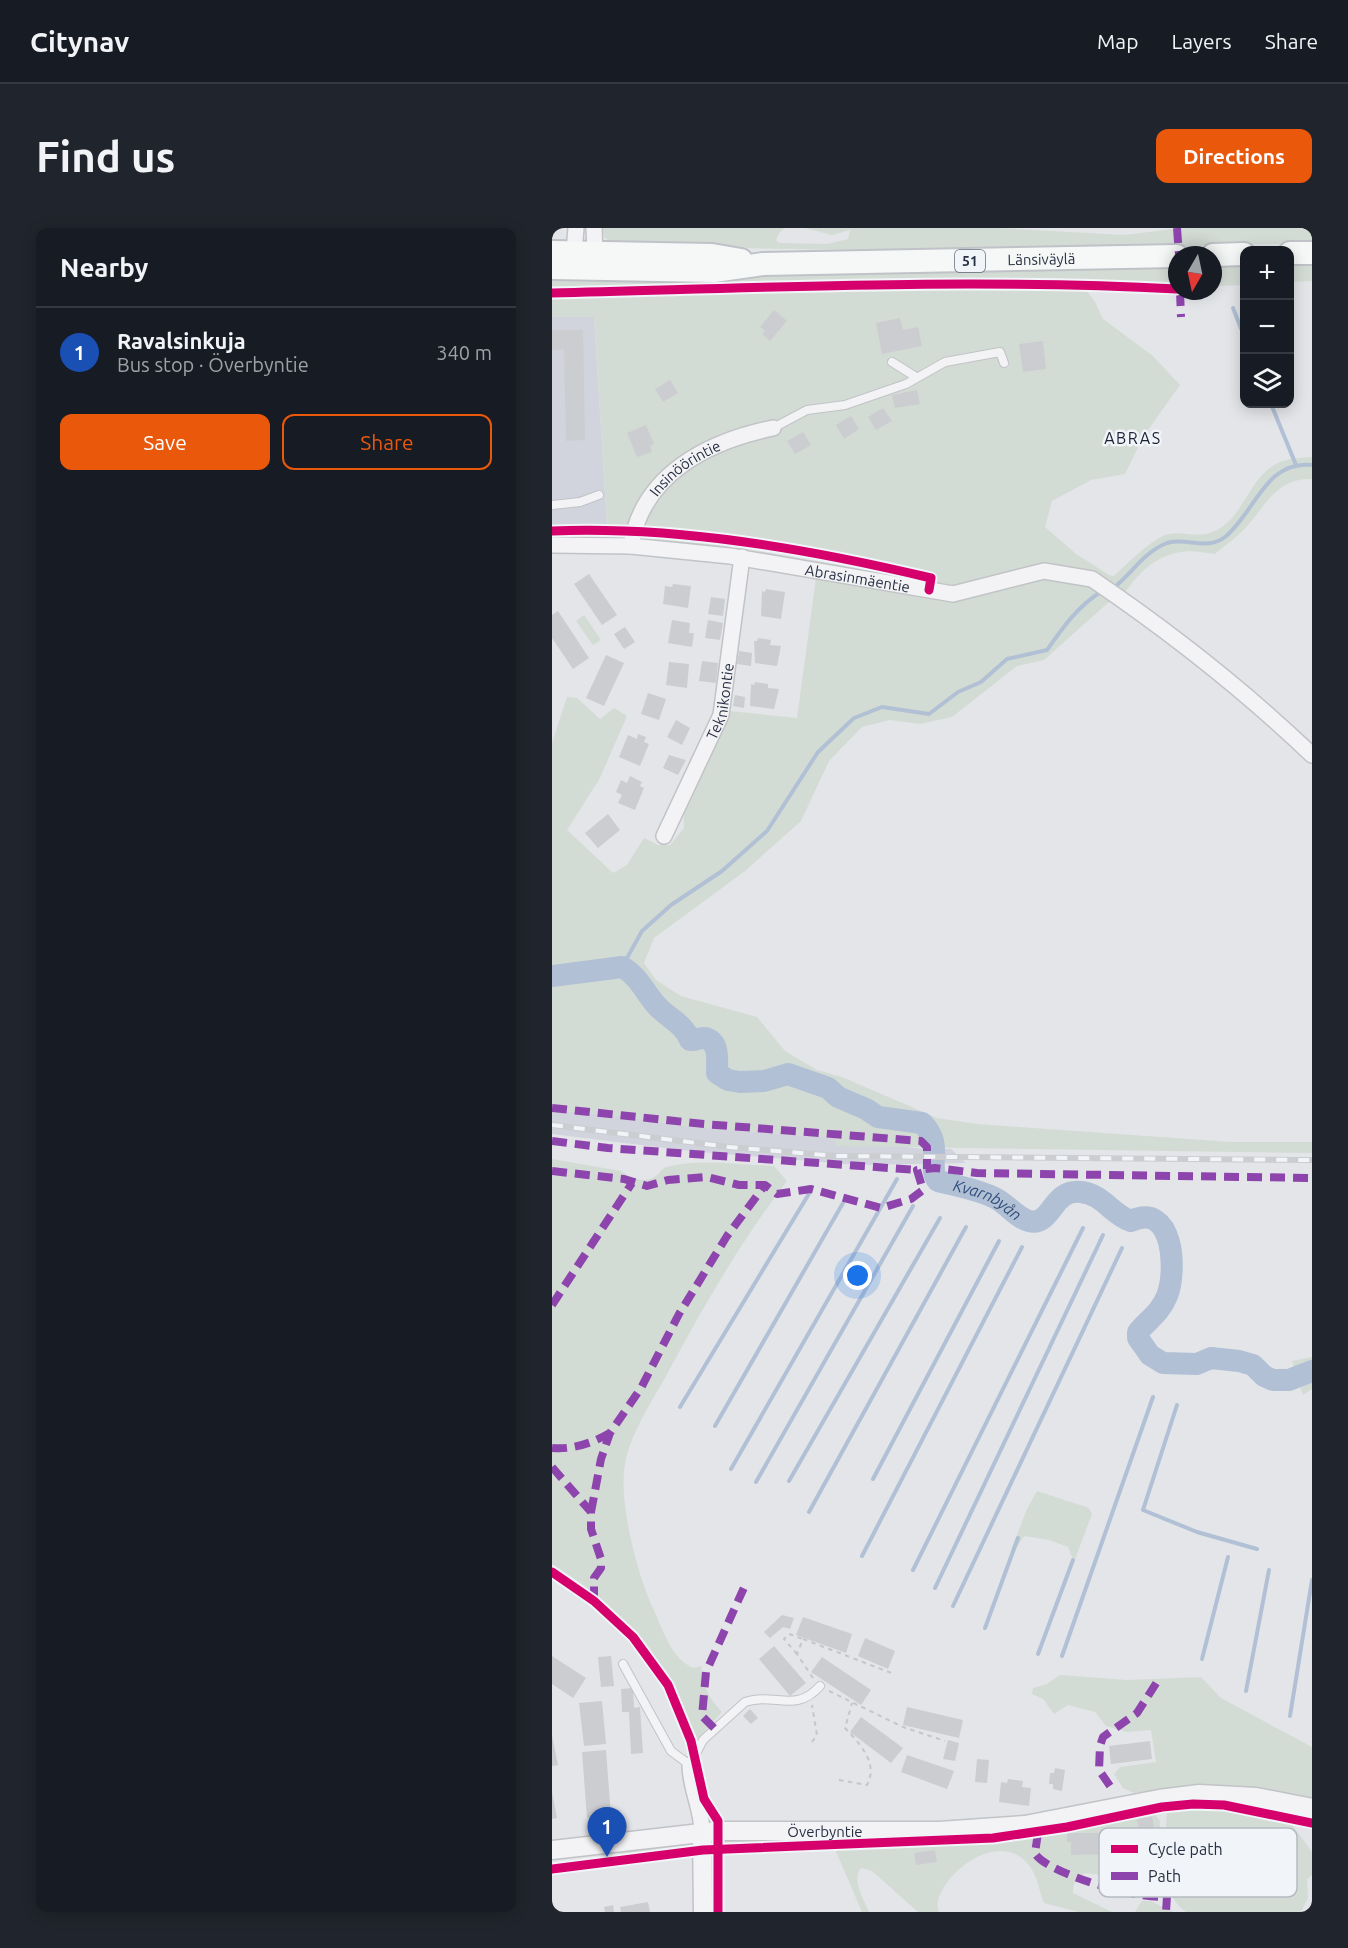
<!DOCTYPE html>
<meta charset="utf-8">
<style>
body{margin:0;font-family:Ubuntu,sans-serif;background:#20242c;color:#f1f3f6}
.controls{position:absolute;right:18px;top:18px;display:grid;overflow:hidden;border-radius:12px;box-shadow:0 3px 15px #0003}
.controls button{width:54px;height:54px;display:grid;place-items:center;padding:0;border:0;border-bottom:2px solid #363941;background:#171b24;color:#f1f3f6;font:30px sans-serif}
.compass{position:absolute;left:616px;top:18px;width:54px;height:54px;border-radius:50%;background:#171b24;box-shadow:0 3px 15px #0003;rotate:189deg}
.you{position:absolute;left:306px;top:1048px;width:21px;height:21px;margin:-15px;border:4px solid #fff;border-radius:50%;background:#1a73e8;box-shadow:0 0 0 9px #1a73e833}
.badge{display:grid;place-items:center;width:39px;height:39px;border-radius:50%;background:#ea580c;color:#fff;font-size:20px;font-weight:700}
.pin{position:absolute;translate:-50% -50px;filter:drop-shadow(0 2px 3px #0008)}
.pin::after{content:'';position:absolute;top:32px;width:21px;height:18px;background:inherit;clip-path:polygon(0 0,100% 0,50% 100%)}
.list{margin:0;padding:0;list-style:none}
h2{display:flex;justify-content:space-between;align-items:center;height:78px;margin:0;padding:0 24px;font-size:26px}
h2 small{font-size:20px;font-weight:400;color:#9ea1a6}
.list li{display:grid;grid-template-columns:39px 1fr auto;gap:18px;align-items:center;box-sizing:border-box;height:90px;padding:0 24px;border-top:2px solid #363941}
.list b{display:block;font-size:22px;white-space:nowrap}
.list p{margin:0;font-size:20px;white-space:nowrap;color:#9ea1a6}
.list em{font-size:20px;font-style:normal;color:#9ea1a6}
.actions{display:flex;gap:12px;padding:18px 24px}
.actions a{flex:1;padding:14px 0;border:2px solid #ea580c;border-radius:12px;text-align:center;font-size:21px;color:#ea580c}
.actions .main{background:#ea580c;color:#fff}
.icon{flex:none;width:33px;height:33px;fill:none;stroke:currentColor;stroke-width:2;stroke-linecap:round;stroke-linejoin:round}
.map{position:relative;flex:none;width:760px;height:1684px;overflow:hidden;border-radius:12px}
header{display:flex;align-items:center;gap:36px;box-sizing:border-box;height:84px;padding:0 30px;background:#171b24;border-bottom:2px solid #363941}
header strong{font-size:28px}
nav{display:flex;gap:33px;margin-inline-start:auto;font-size:21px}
.intro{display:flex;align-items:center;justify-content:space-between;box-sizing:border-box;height:144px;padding:0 36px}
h1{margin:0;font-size:42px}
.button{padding:15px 27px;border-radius:12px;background:#ea580c;color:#fff;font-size:21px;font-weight:700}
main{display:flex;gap:36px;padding:0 36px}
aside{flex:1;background:#171b24;border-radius:12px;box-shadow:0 3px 15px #0003}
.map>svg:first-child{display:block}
</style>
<header>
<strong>Citynav</strong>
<nav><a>Map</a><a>Layers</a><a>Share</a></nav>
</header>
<div class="intro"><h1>Find us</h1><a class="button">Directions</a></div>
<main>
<aside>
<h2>Nearby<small></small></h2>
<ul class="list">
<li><span class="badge" style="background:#1a4fb4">1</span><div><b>Ravalsinkuja</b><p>Bus stop · Överbyntie</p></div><em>340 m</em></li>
</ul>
<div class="actions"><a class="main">Save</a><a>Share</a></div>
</aside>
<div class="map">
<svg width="760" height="1684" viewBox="0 0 760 1684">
<rect width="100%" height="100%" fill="#e3e5e9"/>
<g fill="#d1d4dc">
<path d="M 0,89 L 42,89 L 55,298 L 0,300 Z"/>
<path d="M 0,882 L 71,888 L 140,899 L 282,910 L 371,921 L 399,921 L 414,935 L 305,937 L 137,923 L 0,906 Z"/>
</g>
<g fill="#d3dcd4">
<path d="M 49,0 L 233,0 L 227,5 L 224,12 L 227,15 L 275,16 L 296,11 L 298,2 L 280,7 L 253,0 L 448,0 L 572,7 L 629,0 L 760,0 L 760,15 C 528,21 295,26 63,16 L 53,10 Z"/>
<path d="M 760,35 L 760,53 L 738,54 L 738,36 Z"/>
<path d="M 692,37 L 692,57 L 661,58 L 661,38 Z"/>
<path d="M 625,39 L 625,57 C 417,48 208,57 0,62 L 0,49 Z"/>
<path d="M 532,60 L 542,72 L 551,91 L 601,128 L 628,157 L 591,209 L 573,246 L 539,252 L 500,273 L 493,299 L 524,326 L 557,347 L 562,348 C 575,336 601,309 617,306 C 632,303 647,311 663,303 C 693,289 697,247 728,234 C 737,230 750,230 760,229 L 760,251 C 725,250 715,276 695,298 C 686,309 673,317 663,326 C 652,325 640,322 629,324 C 604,327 584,347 571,368 L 544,359 L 558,373 L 492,432 L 465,438 L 400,489 L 368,496 L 338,492 L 310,499 L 277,533 L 249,593 L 193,643 L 102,710 L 92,735 L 104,752 L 129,768 L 205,789 L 233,823 L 265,842 L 290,849 L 385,890 L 425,896 L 679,914 L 760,914 L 760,925 L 285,918 L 282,910 L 140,899 L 71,888 L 0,882 L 0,515 L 15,469 L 25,470 L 48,491 L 62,480 L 75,488 L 48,550 L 15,602 L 61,645 L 75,637 L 92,610 L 106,617 L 118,617 L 132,600 L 131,575 L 177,483 L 245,490 L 264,350 L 377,370 L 380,359 L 183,323 L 183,319 L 380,353 L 382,348 L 376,344 C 269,324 163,310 55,298 L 42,89 L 0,89 L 0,69 Z"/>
<path d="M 99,309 L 177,317 L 177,322 L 106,314 Z"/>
<path d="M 32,387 L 49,412 L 41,417 L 24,393 Z"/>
<path d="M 0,931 L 69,943 C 80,951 92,956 104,948 C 108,945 109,941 114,939 C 147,930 188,937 222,938 L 235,953 C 188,1014 150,1081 113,1150 C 98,1176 78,1207 73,1236 C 66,1272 85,1345 100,1378 C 110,1399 119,1432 142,1440 L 149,1438 C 150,1456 157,1471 170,1484 L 144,1513 C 123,1437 66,1376 0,1336 Z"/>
<path d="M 760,1129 L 760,1161 L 751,1167 L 740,1133 Z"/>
<path d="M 485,1263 L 537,1280 L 540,1286 L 522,1334 L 516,1319 L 497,1312 L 472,1308 L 462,1324 L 459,1322 L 475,1281 Z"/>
<path d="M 508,1447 L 575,1452 L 649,1449 L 669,1470 L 760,1519 L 760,1572 L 683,1557 L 641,1558 L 582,1565 L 571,1560 L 562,1546 L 568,1539 L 604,1534 L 599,1502 L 575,1504 L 554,1498 L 543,1484 L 516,1477 L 502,1486 L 491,1471 L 480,1466 L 481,1460 L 495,1456 Z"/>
<path d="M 642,1580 L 672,1581 L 741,1598 L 760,1624 L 760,1647 L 755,1651 L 756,1670 L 749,1684 L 634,1684 C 605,1665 614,1612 615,1582 Z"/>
<path d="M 600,1583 L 608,1593 C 608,1608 612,1657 609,1666 C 589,1669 588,1663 573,1655 C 562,1649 546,1647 534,1645 C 525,1650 521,1653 521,1665 L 560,1684 L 526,1684 L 492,1675 C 487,1663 486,1651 479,1640 C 446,1592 375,1658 387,1684 L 366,1684 L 320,1643 L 309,1640 C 299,1651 312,1672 317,1684 L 310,1684 L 282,1619 C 361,1617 441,1617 520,1603 C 547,1598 573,1590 600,1583 Z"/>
<path d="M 173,1611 L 326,1611 L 180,1619 L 173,1616 Z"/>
<path d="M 126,1615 L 134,1617 L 136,1621 L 61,1628 L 78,1621 Z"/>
<path d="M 590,1673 L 599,1673 L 621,1684 L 583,1684 Z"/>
</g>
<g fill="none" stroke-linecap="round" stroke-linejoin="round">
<g stroke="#b1c0d5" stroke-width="4">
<path d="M 681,80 L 692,108"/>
<path d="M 719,176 L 744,237"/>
<path d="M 566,356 C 582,342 594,323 615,315 C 634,309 655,323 673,309 C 703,285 713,232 760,237"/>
<path d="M 70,739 L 90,703 L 119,677 L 170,643 L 215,603 L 266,524 L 302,490 L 330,479 L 377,486 L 406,464 L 429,454 L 455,431 L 495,422 C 512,398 525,379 550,363"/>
<path d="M 625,1177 L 591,1282 L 645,1304 L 705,1321"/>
<path d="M 128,1179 L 258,964"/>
<path d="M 163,1198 L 291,975"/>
<path d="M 179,1241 L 345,951"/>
<path d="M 321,1251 L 447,1013"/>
<path d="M 237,1253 L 388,990"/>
<path d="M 204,1254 L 361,978"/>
<path d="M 257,1284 L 414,999"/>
<path d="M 310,1328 L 470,1019"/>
<path d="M 361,1342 L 531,1000"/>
<path d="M 383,1360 L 551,1007"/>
<path d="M 401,1378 L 570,1020"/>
<path d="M 433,1400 L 466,1310"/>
<path d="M 486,1426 L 521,1332"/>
<path d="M 510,1428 L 601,1169"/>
<path d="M 650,1431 L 676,1329"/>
<path d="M 694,1463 L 717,1342"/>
<path d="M 738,1488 L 760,1352"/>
</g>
<path stroke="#b1c0d5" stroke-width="22" id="s1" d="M 0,748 L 70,739 C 86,747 93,765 105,778 C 116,790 132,796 138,812 C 144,813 147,809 153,810 C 168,814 165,832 165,845 L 176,852 L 188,854 L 212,853 L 236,846 L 276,860 L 286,869 L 314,881 L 326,889 L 370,895 C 393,917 374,939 386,953 C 405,958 425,961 443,970 C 455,976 465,990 477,993 C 500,999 500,960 529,964 C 551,966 560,987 579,993 C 622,973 625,1043 615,1068 C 608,1085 597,1091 586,1104 L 586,1110 L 598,1127 L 611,1135 L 645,1136 L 659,1130 L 687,1133 L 701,1137 L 712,1148 L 721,1152 L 737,1152 L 760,1143"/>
</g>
<g fill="#cccdd1">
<path d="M 222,82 L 235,93 L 218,113 L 210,106 L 213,103 L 208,99 Z"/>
<path d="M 348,90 L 351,102 L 366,99 L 370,118 L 330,126 L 324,95 Z"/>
<path d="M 0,102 L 31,102 L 33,212 L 14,213 L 12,121 L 0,122 Z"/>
<path d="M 491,113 L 494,141 L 471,144 L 467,116 Z"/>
<path d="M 118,152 L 126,165 L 111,174 L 103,161 Z"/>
<path d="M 365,162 L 368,176 L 343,180 L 340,167 Z"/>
<path d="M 331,180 L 340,193 L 324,202 L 316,189 Z"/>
<path d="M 299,188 L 307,201 L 292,211 L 284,197 Z"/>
<path d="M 94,197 L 102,216 L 98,218 L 100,224 L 85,229 L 75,205 Z"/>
<path d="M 251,204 L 259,217 L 243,226 L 235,213 Z"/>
<path d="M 37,346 L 65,387 L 50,397 L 22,356 Z"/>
<path d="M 121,356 L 139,358 L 136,380 L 111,376 L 113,358 L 120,359 Z"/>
<path d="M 214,361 L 233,364 L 229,391 L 209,388 L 210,363 L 213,364 Z"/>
<path d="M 159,369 L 173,371 L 171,388 L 156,386 Z"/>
<path d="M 6,383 L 37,430 L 21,441 L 0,410 L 0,387 Z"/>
<path d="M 120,392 L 138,395 L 137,405 L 142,405 L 140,419 L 116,415 Z"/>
<path d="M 156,392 L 171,395 L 168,412 L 153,410 Z"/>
<path d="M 73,399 L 83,414 L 72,421 L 62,406 Z"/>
<path d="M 206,410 L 219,412 L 218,417 L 229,418 L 225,438 L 203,435 L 202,413 L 205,413 Z"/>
<path d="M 187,423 L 200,425 L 199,438 L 185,436 Z"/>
<path d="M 54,427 L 72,435 L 52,478 L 34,470 Z"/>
<path d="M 150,433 L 166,435 L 164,455 L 147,453 Z"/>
<path d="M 117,434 L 137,436 L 135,460 L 114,457 Z"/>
<path d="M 203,454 L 216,456 L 216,460 L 227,461 L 222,481 L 198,478 L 199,456 L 202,457 Z"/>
<path d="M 96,465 L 114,471 L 107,492 L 89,486 Z"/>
<path d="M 183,467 L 193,469 L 192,480 L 181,478 Z"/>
<path d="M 124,492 L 138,500 L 130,517 L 115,509 Z"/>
<path d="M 86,506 L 94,509 L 92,514 L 97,516 L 88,538 L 67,529 L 76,507 L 85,511 Z"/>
<path d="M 117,527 L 134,532 L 126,547 L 111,540 Z"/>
<path d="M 78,548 L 90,554 L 88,558 L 92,560 L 83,582 L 66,575 L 70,567 L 64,564 L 69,552 L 75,555 Z"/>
<path d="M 56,586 L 68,602 L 46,620 L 33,605 Z"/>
<path d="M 230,1387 L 242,1390 L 238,1401 L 231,1399 L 218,1410 L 212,1404 Z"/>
<path d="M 251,1389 L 300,1406 L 294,1425 L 244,1407 Z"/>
<path d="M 313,1410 L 343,1423 L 336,1441 L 306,1428 Z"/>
<path d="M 222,1418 L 254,1455 L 238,1468 L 207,1431 Z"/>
<path d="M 0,1428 L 34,1450 L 21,1470 L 0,1456 Z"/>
<path d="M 59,1428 L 62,1458 L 49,1459 L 46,1429 Z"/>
<path d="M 270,1429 L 319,1462 L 309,1477 L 259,1444 Z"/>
<path d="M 81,1460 L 82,1480 L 88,1479 L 91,1525 L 79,1526 L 77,1484 L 70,1484 L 69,1461 Z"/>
<path d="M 50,1473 L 54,1516 L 32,1518 L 27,1475 Z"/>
<path d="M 355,1479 L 411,1492 L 407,1510 L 351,1497 Z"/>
<path d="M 198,1481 L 206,1490 L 199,1496 L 191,1488 Z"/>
<path d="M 309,1489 L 351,1520 L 339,1535 L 298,1504 Z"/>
<path d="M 0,1507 L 6,1537 L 0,1538 Z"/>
<path d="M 396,1512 L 407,1515 L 403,1533 L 391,1531 Z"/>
<path d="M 598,1513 L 600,1531 L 559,1536 L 557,1518 Z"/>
<path d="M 54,1522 L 59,1588 L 35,1590 L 30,1524 Z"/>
<path d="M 355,1527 L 402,1543 L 395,1561 L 349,1544 Z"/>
<path d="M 425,1531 L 437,1532 L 435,1555 L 423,1554 Z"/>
<path d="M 503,1540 L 513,1542 L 510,1563 L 501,1561 L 501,1556 L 497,1556 L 498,1545 L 502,1545 Z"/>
<path d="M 456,1551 L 471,1553 L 470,1559 L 479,1560 L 477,1578 L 447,1574 L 449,1554 L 455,1555 Z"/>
<path d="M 0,1564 L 5,1590 L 0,1591 Z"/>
<path d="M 600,1589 L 603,1604 L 588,1607 L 585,1591 Z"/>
<path d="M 515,1605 L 571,1605 L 571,1626 L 519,1627 L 519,1614 L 515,1614 Z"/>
<path d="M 383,1622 L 385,1634 L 364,1637 L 362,1625 Z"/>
<path d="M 96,1674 L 98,1684 L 69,1684 L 68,1679 Z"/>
<path d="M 61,1677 L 62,1684 L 53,1684 L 52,1679 Z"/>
</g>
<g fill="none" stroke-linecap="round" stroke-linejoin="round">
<g stroke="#c1c3c7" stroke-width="10">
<g id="service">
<path d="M 340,134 L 364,149"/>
<path d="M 221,200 L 255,182 L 293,177 L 354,156 L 393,134 L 448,124 L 452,135"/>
<path d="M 0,277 L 28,274 L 47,267"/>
<path d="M 71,1436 L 119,1523 L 138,1537 L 151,1512 L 193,1474 C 223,1464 243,1486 268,1458"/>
</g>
</g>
<g stroke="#c1c3c7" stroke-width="18">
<g id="minor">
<path d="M 24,0 L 22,24 L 32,41 L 43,24 L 42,0"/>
<path id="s2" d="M 0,317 L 79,318 L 178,328 L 401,366 L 492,343 L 540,351 C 618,404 692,462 760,527"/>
<path id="s3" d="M 79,318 C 90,246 157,213 221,200"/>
<path id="s4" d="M 112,608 L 169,487 L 190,329"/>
<path d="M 138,1537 C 138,1560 150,1581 150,1604"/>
</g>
</g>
<g stroke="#c1c3c7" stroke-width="21">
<g id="tertiary">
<path d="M 150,1604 L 151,1684"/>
<path id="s5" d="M 0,1622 L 166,1603 L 387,1603 L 473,1597 L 607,1571 L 647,1566 L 704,1569 L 760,1580"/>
</g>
</g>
<g stroke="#bfc2c7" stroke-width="26">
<g id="primary">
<path d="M 0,24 L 160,27 L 189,32"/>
<path d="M 738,25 L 760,25"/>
<path d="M 661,27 L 692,26"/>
<path id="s6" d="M 0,40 L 162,43 L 211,36 L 625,28"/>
</g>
</g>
<g stroke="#c4c6ca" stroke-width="2" stroke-dasharray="4.5 4.5" stroke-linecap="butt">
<path d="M 245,1426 L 232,1411 L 237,1406 L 251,1411"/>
<path d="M 261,1450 L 245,1426 L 251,1411 L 342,1446"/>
<path d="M 277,1463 L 351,1499 L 393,1513"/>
<path d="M 260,1514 L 265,1507 L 260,1477"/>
<path d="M 287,1552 L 315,1557 C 327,1535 307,1515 293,1500 L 300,1475"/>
</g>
<use href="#service" stroke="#f3f3f5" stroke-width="8"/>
<use href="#minor" stroke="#f3f3f5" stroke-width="15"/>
<use href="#tertiary" stroke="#f3f3f5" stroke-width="18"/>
<use href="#primary" stroke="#f6f7f7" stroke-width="22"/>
<g stroke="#cccdd0" stroke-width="6">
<path id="rail" d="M 0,897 L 177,919 L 284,928 L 760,932"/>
</g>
<use href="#rail" stroke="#f1f4f8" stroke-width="4" stroke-dasharray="11" stroke-linecap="butt"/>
<g stroke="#8e44ad" stroke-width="8" stroke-dasharray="15 8" stroke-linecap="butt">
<path d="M 625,0 L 627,27"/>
<path d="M 628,63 L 629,89"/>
<path d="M 0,880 L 152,896 L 369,913 L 375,919 L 375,941"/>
<path d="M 0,913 L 56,920 L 365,942"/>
<path d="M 0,943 L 72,951 L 95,958 L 116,952 L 155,949 L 187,957 L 213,957 L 225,966 L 259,961 L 329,980 L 359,971 L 371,962 L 365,942 L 383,940 L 425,945 L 760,950"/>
<path d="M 0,1077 L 80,955"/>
<path d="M 0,1220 C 19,1222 41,1215 58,1205"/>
<path d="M 0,1239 L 39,1284 L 39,1301 L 49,1331 L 49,1340 L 42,1350 L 42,1373"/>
<path d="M 39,1284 L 49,1231 L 58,1205 L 89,1160 L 127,1086 L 175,1008 L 213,957"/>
<path d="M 162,1500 L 150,1488 L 154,1444 L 195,1353"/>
<path d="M 558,1558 L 547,1542 L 548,1518 L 551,1509 L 585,1485 L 605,1454"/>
<path d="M 486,1605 L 483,1625 C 492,1645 594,1674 615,1668 L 614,1684"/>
</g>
<g stroke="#f1f4f8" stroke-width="13">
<g id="cycleway">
<path d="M 0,65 C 208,60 417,50 625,61"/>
<path d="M 0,303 C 126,298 257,321 379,350 L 377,362"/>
<path d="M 0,1344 L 42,1373 L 81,1409 L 116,1457 L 139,1513 L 152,1571 L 166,1593 L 166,1684"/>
<path d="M 0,1641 L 151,1622 L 441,1610 L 515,1599 L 610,1579 L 641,1576 L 672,1577 L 760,1595"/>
</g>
</g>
<use href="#cycleway" stroke="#d6006c" stroke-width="9"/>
</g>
<g text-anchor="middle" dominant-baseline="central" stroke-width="5" stroke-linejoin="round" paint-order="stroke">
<rect fill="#f1f4f8" stroke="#646c7a" stroke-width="1.5" x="403" y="22" width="30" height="22" rx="4.5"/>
<g font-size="14" font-weight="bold" fill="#283144">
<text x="418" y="33">51</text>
</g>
<g font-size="15" fill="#283144" stroke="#f1f4f8">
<text stroke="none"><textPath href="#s6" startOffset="490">Länsiväylä</textPath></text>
<text stroke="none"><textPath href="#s3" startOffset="99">Insinöörintie</textPath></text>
<text stroke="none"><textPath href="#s2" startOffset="308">Abrasinmäentie</textPath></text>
<text stroke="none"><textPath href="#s4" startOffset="147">Teknikontie</textPath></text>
<text stroke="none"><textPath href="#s5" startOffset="274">Överbyntie</textPath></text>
</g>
<g font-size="16" letter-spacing="1.5" fill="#1b2234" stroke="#f1f4f8">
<text x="581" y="210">ABRAS</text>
</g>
<g font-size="16" font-style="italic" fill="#304c7a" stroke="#f1f4f8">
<text stroke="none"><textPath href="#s1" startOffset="562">Kvarnbyån</textPath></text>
</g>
</g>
<rect x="547" y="1600" width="198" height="69" rx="9" fill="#f1f4f8" stroke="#b5bac2" stroke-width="1.5"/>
<rect x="559" y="1617" width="27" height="8" fill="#d6006c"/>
<rect x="559" y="1644" width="27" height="8" fill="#8e44ad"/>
<g font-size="16" fill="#283144">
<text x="596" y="1627">Cycle path</text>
<text x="596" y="1654">Path</text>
</g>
</svg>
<div class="controls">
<button>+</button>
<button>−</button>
<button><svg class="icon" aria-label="layers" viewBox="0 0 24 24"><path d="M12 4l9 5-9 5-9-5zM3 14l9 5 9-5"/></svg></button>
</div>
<svg class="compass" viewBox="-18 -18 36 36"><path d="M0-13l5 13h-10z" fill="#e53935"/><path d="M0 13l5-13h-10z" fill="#9ea1a6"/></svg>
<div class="you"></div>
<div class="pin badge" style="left:55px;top:1629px;background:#1a4fb4">1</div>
</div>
</main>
